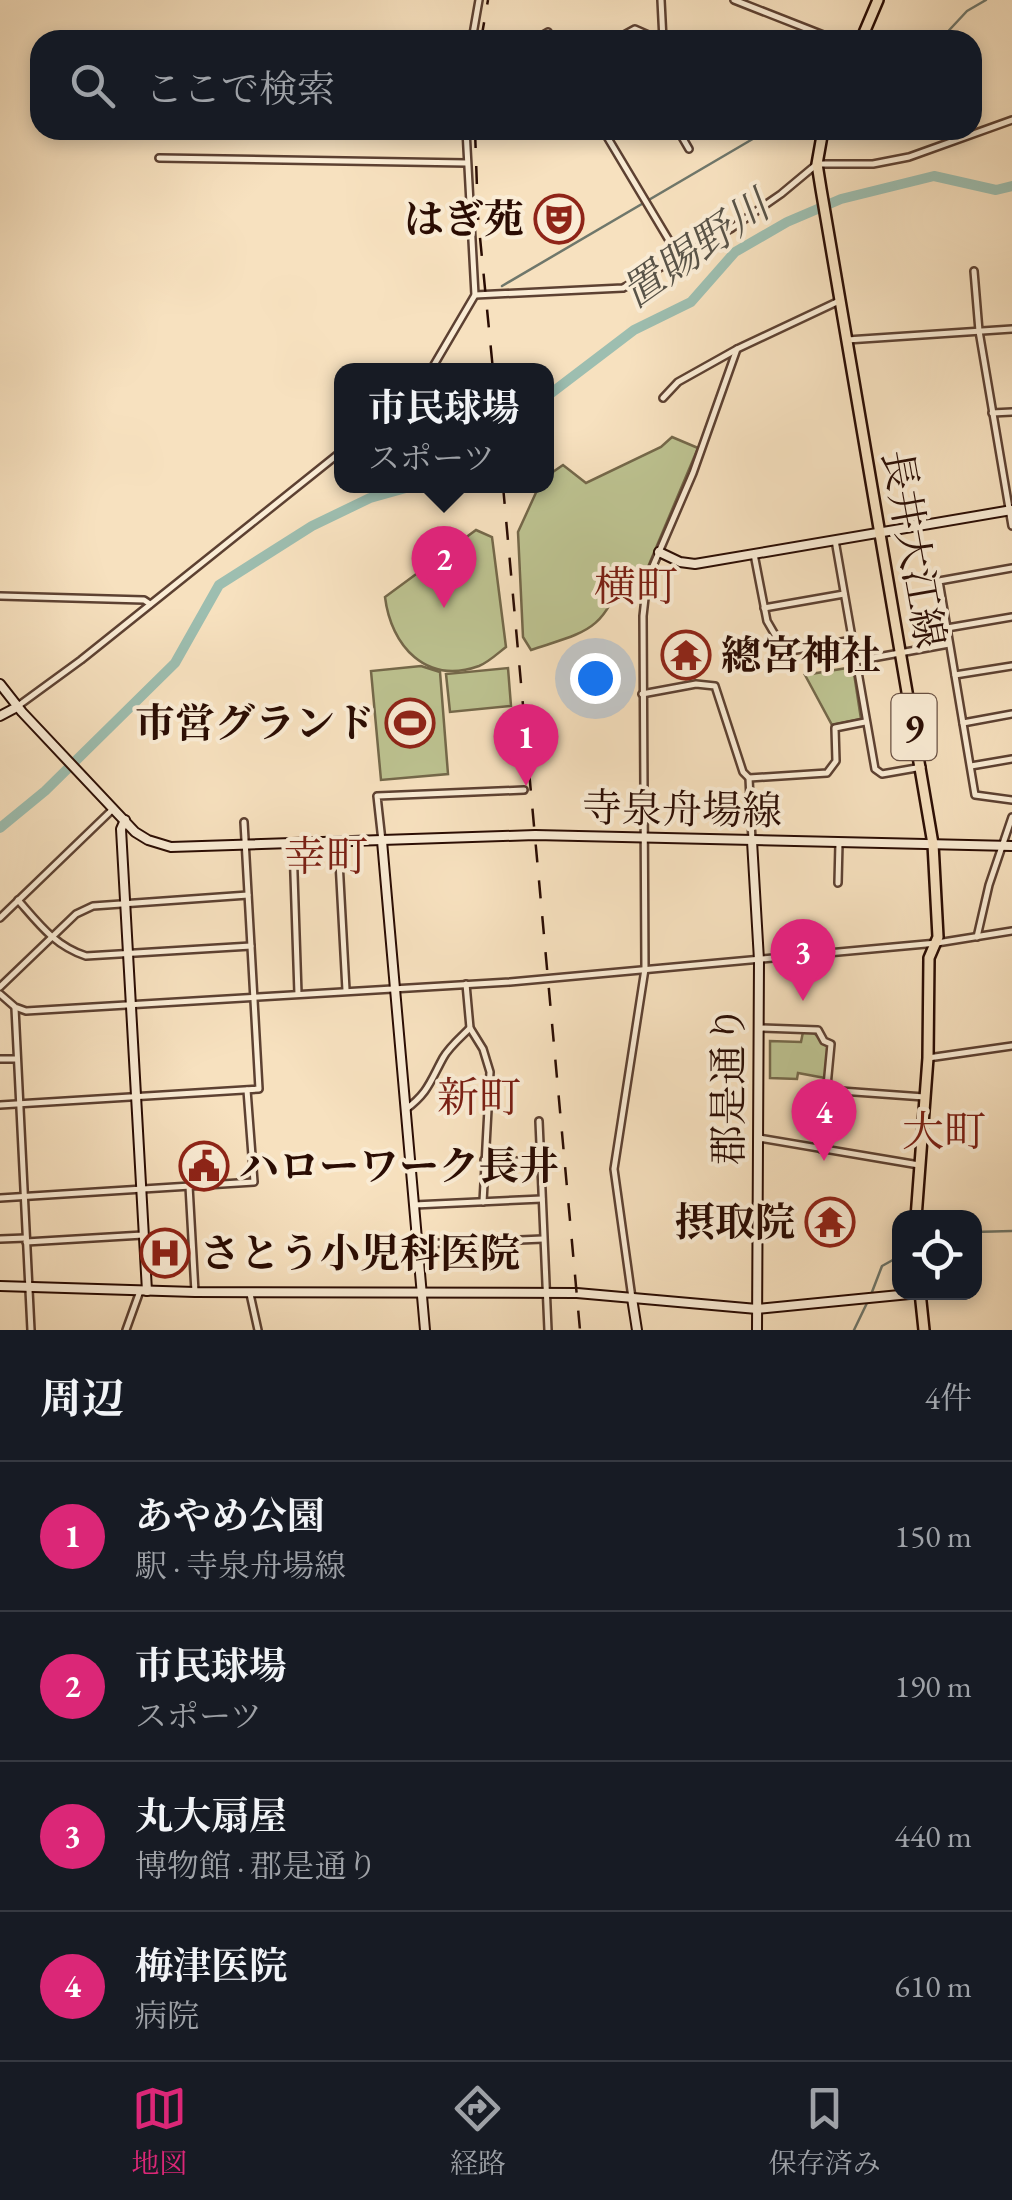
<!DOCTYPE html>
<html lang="ja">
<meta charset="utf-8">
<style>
body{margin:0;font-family:"EB Garamond","Noto Serif JP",serif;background:#20242c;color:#f1f3f6}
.controls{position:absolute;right:30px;bottom:30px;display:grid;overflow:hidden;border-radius:20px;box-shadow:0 5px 15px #0003}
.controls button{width:90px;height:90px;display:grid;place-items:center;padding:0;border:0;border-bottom:2px solid #363941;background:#171b24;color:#f1f3f6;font:50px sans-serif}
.you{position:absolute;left:595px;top:678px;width:35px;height:35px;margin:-25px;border:8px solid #fff;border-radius:50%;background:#1a73e8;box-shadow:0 0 0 15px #1a73e833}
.badge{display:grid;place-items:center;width:65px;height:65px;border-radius:50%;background:#db2777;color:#fff;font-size:32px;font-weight:700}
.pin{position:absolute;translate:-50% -82px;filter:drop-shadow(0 2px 5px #0008)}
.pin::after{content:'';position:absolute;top:52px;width:35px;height:30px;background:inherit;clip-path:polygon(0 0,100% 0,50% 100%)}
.popup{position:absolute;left:334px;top:363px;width:220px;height:130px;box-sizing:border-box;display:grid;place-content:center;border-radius:20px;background:#171b24;filter:drop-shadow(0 2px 8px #0005);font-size:32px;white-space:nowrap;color:#9ea1a6}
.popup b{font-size:38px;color:#f1f3f6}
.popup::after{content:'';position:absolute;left:50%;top:100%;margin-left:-20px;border:20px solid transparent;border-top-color:#171b24}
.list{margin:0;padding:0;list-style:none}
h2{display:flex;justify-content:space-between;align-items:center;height:130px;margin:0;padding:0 40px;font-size:42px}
h2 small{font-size:32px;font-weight:400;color:#9ea1a6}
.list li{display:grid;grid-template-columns:65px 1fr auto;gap:30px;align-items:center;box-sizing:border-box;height:150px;padding:0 40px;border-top:2px solid #363941}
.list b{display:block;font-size:38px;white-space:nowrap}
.list p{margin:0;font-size:32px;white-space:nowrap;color:#9ea1a6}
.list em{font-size:32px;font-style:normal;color:#9ea1a6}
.icon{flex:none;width:55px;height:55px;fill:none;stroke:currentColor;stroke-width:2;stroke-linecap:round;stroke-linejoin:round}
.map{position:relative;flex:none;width:1012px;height:1330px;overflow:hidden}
.search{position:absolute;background:#171b24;box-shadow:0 5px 15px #0003;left:30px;right:30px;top:30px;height:110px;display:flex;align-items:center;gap:25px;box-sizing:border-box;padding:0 35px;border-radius:30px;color:#9ea1a6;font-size:38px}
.sheet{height:730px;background:#171b24}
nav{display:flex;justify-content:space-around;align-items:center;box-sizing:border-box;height:140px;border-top:2px solid #363941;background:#171b24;font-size:28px;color:#9ea1a6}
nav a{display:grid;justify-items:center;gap:5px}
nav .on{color:#db2777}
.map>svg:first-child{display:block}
</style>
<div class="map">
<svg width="1012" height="1330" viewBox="0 0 1012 1330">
<rect width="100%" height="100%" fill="#f7e1bf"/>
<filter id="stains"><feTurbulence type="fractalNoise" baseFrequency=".002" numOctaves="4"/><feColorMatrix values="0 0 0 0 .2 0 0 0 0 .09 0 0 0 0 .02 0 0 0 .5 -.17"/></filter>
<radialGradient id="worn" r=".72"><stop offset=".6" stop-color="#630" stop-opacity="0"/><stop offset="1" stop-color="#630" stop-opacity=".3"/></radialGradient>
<g fill="#bdc391" stroke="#74684a" stroke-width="2.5">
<path d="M 672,437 L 698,448 L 645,574 L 625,570 C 602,632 591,630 531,650 L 523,637 L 518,532 L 539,486 L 546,486 L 547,476 L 563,465 L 586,483 L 661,447 Z"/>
<path d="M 476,530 L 492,537 L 506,647 C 498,653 489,662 479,666 C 426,685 391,646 385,597 Z"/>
<path d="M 421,666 L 440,672 L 448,774 L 381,780 L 371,671 Z"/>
<path d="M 853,667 L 861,719 L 832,725 L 805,675 Z"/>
<path d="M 508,668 L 511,706 L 450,712 L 446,674 Z"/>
<path d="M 803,1032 L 813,1032 L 828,1046 L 825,1078 L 798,1073 L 797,1079 L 770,1078 L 770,1041 L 801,1042 Z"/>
</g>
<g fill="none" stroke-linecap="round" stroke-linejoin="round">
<g stroke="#6f776b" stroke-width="2.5">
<path d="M 940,40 L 967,11 L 986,0"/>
<path d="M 502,286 L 768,130"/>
<path d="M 974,1232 L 1012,1231"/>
<path d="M 872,1292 L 882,1266 L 900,1256"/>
<path d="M 854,1330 L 867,1303"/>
</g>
<g stroke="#9dbeb0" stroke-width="10">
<path d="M 546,397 L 634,330 L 691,302 L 735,252 L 787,222 L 841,199 L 934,176 L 996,190 L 1012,186"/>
<path d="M 0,828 L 45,791 L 175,663 L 219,585 L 312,526 L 370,498 L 413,486"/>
</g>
<g stroke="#5d4132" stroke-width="10">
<g id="street">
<path d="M 661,0 L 663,40"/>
<path d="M 734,0 L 836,40"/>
<path d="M 472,40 L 479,0"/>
<path d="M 534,40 L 548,32 L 552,40"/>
<path d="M 615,40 L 635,29 L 660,40"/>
<path d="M 717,40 L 721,40"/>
<path d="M 603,130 L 679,257"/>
<path d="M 678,130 L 689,149"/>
<path d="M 159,158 L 467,163"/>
<path d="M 974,271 L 979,331 L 1012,526"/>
<path d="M 475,295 L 623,288 L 732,228 L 781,194 L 817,164 L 873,164 L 909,157 L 1012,120"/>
<path d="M 847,340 L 1012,329"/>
<path d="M 431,370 L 475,295 L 466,130"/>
<path d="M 663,398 L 678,382 L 737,349 L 839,301"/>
<path d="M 992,413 L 1012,412"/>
<path d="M 835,540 L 875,769 L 882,774 L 922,767"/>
<path d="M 754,554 L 767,621 L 785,652 L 852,640"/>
<path d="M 0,596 L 144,600 L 150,604"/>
<path d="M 764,608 L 844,594"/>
<path d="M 1012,617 L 947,628 L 975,795 L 1012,800"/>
<path d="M 947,628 L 939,581 L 1012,568"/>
<path d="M 856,661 L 949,644"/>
<path d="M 955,675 L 1012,666"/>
<path d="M 642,694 L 696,684 L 715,686 L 743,772 L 749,778 L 752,841"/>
<path d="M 18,706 L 81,660 L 342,451"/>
<path d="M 963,723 L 1012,714"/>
<path d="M 971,766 L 1012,759"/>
<path d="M 749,778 L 827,773 L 836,761 L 835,728 L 865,722"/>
<path d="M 382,841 L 377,796 L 524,790"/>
<path d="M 338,843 L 346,990"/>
<path d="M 293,845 L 298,994"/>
<path d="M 838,883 L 839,843"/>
<path d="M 18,900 C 39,924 55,946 86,956 L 251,946"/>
<path d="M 0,918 L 113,809"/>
<path d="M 977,937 L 989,885 L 1012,817"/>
<path d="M 466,984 L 470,1028 L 483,1049 L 490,1072 L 483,1202"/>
<path d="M 0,987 L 76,914 L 93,906 L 248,895"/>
<path d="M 0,994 L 15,1007 L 26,1011 L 510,982 L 937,943 L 1012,931"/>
<path d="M 15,1008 L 31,1330"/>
<path d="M 759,1028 L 818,1030 L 824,1041 L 831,1044 L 821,1149"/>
<path d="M 928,1058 L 1012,1046"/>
<path d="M 0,1059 L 16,1059"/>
<path d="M 827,1090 L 924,1097"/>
<path d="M 0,1105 L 259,1089 L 244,822"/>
<path d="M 405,1110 C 428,1093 430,1082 443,1058 C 449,1047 461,1037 470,1028"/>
<path d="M 539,1121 L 548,1330"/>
<path d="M 759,1138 L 919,1165"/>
<path d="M 484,1160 L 540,1162"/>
<path d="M 189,1186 L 195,1292"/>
<path d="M 0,1198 L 254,1182 L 247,1090"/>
<path d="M 414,1205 L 542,1199"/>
<path d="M 0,1239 L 26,1238"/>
<path d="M 26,1242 L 143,1235"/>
<path d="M 417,1244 L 543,1239"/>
<path d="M 250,1294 L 258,1330"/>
<path d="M 632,1298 L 614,1169 L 645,969 L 643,616 L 647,580 L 693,473 L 737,349"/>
<path d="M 126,1330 L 140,1291"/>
</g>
</g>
<g stroke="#2a0c03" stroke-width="12">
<g id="secondary">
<path d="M 659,552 L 680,562 L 695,564 L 1012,510"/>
<path d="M 0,684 L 22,712 L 135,832 L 148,840 L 171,847 L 535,835 L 1012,846"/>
<path d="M 0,716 L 17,707"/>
<path d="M 125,820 L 121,829 L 147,1291"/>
<path d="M 382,841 L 425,1330"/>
<path d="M 752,841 L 759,960 L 757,1330"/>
<path d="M 0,1286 L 195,1292 L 577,1293 L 757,1309 L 920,1293"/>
<path d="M 632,1298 L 637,1330"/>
</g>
</g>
<g stroke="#2a0c03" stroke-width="14">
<g id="primary">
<path d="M 861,40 L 878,0"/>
<path d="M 823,130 L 817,164 L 821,189 L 933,844 L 938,937 L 929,958 L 928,1058 L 916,1218"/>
<path d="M 920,1292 L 924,1330"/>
</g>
</g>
<use href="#street" stroke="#faecd5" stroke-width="5"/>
<use href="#secondary" stroke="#faecd5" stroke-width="8"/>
<use href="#primary" stroke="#f7e1bf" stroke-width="9"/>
<g stroke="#2a0c03" stroke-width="2.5" stroke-dasharray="18 18" stroke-linecap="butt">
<path d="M 481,40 L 488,0"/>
<path d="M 475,130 L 478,217 L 493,370"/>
<path d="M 503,486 L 580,1330"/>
</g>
</g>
<defs>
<g id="theatre-ring" transform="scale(2.5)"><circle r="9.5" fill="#faecd5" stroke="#8f2418" stroke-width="1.5"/><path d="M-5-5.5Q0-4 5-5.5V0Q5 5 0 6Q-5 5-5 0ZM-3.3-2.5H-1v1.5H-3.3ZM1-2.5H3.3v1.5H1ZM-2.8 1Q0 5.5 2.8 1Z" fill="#8f2418"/></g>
<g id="temple-ring" transform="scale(2.5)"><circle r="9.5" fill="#faecd5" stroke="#8f2418" stroke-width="1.5"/><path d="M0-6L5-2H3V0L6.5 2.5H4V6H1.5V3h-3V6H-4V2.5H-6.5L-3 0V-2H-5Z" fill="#8f2418"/></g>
<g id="stadium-ring" transform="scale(2.5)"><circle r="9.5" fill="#faecd5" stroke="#8f2418" stroke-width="1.5"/><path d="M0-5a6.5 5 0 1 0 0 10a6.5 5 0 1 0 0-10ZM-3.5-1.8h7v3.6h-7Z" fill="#8f2418"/></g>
<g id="civic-ring" transform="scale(2.5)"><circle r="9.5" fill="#faecd5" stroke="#8f2418" stroke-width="1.5"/><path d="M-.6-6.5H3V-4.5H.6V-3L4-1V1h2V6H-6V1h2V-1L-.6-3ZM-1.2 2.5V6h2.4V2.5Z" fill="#8f2418"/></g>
<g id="hospital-ring" transform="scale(2.5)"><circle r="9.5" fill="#faecd5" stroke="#8f2418" stroke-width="1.5"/><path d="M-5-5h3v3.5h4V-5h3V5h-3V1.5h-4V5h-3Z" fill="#8f2418"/></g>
</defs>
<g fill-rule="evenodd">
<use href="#theatre-ring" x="559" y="219"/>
<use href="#temple-ring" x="686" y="655"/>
<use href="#stadium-ring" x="410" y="723"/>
<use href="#civic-ring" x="204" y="1166"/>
<use href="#temple-ring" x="830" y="1222"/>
<use href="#hospital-ring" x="165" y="1253"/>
</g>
<g text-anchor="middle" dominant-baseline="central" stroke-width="8" stroke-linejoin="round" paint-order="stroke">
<rect fill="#faecd5" stroke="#684f42" stroke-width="2.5" x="891.5" y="694" width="45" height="66" rx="8"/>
<g font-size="38" font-weight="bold" fill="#2a0c03">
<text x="914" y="727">9</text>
</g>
<g font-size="40" font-weight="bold" fill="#2a0c03" stroke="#faecd5" text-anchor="end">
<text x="524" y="219">はぎ苑</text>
<text x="721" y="655" text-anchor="start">總宮神社</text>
<text x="375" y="723">市営グランド</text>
<text x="239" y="1166" text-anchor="start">ハローワーク長井</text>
<text x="795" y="1222">摂取院</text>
<text x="200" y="1253" text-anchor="start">さとう小児科医院</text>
</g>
<g font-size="40" fill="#2a0c03" stroke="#faecd5">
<text transform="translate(914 549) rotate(80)">長井大江線</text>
<text transform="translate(682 809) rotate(1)">寺泉舟場線</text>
<text transform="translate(728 1085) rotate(-90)">郡是通り</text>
</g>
<g font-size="42" font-style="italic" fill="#585348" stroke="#faecd5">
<text transform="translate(695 249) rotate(-35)">置賜野川</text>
</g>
<g font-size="42" fill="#7a1f14" stroke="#faecd5">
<text x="636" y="586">横町</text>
<text x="326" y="856">幸町</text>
<text x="479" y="1097">新町</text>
<text x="944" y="1131">大町</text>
</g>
</g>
<rect width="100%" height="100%" filter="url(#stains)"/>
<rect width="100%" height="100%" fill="url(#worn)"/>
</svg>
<div class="controls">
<button><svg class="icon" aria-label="locate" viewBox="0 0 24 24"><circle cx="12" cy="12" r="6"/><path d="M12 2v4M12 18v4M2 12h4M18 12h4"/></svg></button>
</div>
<div class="you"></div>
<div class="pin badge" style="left:526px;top:786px">1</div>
<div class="pin badge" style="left:444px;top:608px">2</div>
<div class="popup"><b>市民球場</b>スポーツ</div>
<div class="pin badge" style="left:803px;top:1001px">3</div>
<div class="pin badge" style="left:824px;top:1161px">4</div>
<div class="search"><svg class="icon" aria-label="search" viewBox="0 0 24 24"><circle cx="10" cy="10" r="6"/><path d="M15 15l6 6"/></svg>ここで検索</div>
</div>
<section class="sheet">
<h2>周辺<small>4件</small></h2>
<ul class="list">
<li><span class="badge">1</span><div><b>あやめ公園</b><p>駅 · 寺泉舟場線</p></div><em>150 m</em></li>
<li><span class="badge">2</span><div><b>市民球場</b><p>スポーツ</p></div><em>190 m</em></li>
<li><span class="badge">3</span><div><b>丸大扇屋</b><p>博物館 · 郡是通り</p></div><em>440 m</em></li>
<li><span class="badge">4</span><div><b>梅津医院</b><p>病院</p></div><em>610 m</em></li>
</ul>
</section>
<nav>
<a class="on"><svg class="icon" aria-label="map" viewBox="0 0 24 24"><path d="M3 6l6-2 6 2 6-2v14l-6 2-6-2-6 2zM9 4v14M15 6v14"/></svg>地図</a>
<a><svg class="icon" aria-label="directions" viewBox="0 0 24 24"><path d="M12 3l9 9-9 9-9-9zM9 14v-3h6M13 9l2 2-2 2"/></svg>経路</a>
<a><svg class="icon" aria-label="saved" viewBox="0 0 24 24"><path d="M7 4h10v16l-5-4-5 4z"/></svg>保存済み</a>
</nav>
